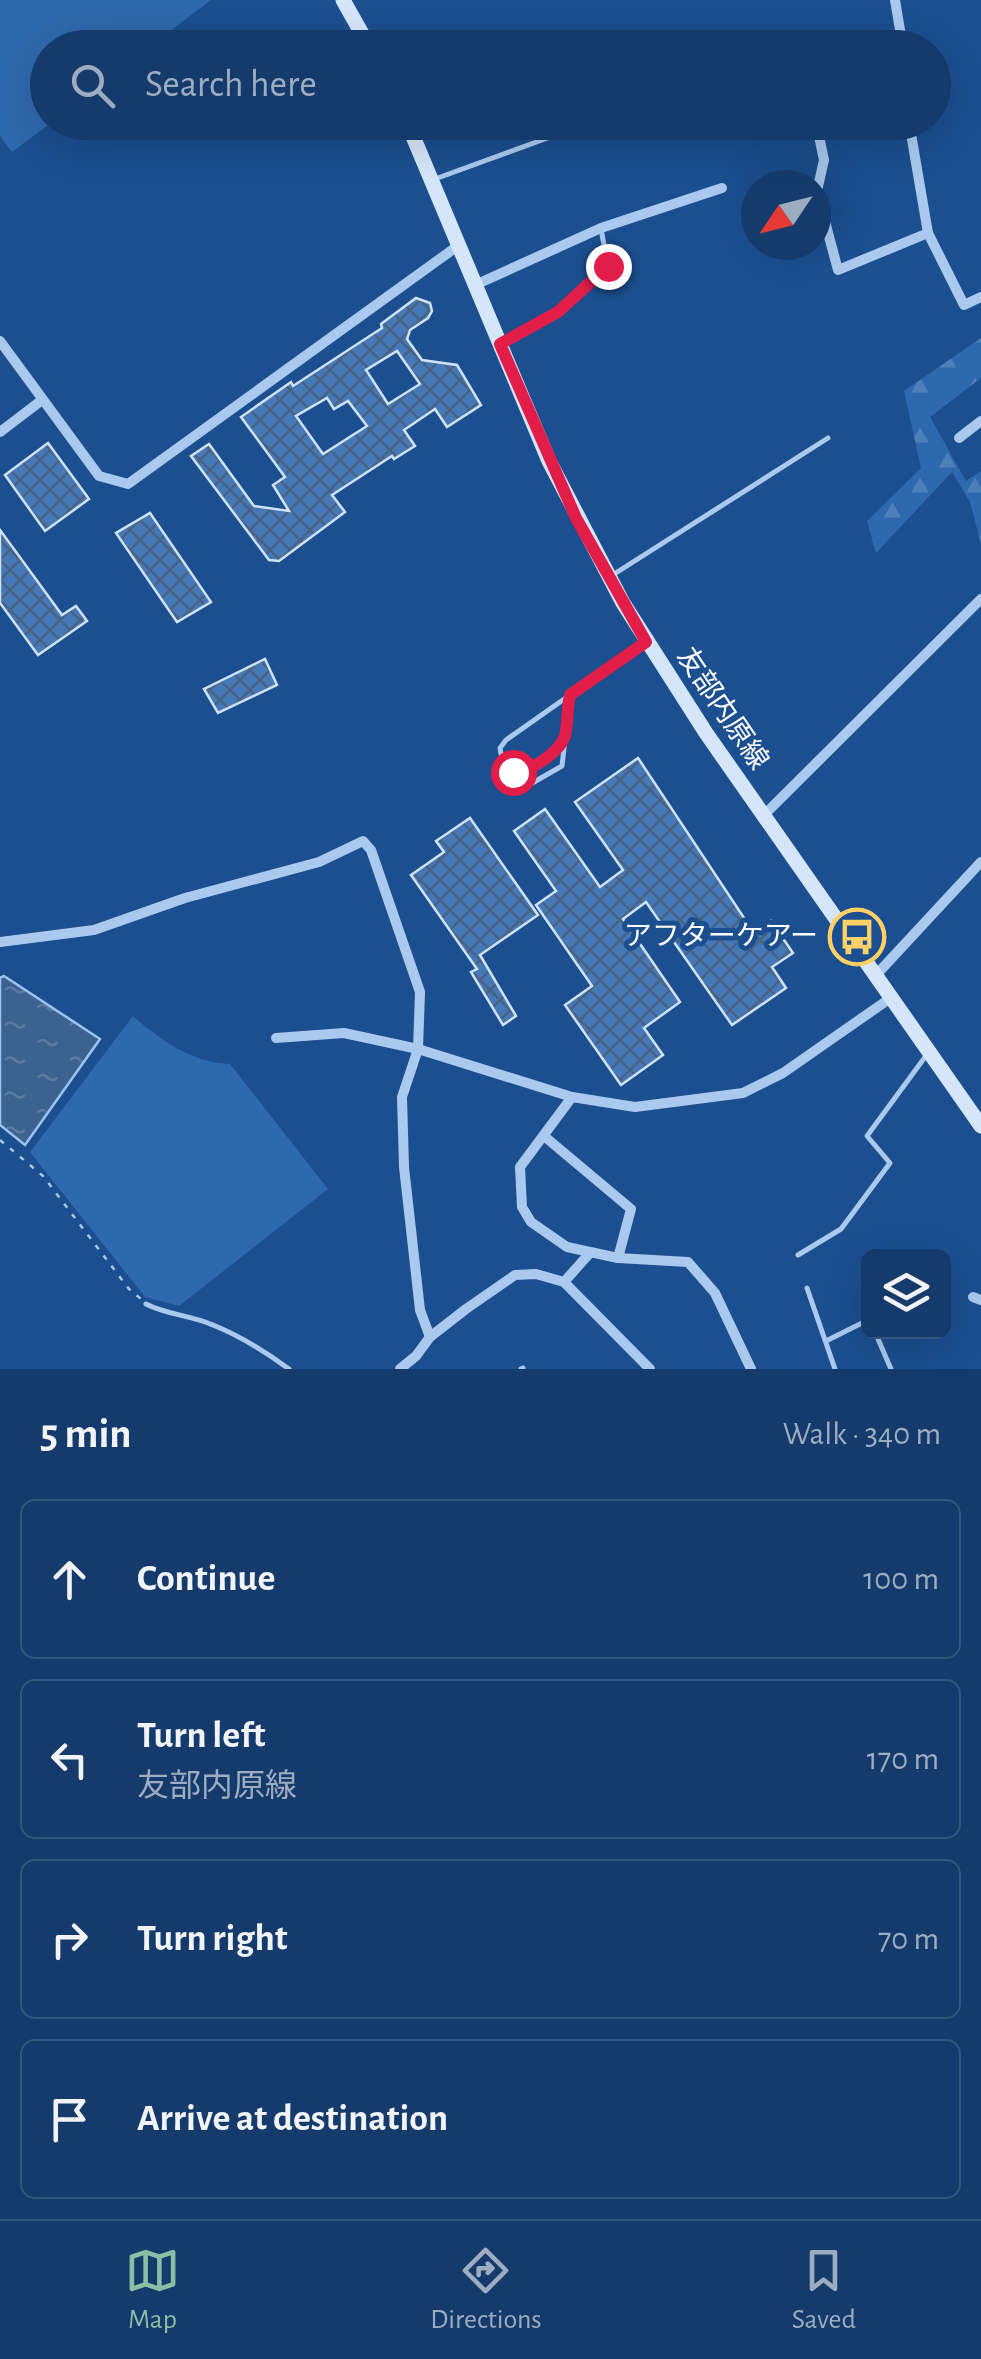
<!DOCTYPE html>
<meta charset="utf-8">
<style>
body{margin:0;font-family:"Alegreya Sans","Noto Sans JP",sans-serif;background:#214673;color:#f1f3f6}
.controls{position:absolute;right:30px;bottom:30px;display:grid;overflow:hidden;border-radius:15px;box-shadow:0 10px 40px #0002}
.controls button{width:90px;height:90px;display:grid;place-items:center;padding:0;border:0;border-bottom:2px solid #33557e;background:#143b6b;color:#f1f3f6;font:50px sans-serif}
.compass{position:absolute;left:741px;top:170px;width:90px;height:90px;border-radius:50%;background:#143b6b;box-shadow:0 10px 40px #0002;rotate:235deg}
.stop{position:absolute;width:30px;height:30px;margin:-22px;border:8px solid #e11d48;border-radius:50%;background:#fff}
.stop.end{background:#e11d48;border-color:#fff;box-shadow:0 2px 10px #0008}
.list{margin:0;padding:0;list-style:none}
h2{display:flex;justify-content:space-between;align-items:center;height:130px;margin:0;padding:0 40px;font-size:42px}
h2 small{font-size:32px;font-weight:400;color:#9dadc1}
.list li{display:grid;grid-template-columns:65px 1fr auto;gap:30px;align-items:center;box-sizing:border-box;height:160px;margin:0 20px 20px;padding:0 20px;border:2px solid #33557e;border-radius:15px}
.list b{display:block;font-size:38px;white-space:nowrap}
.list p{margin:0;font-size:32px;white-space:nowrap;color:#9dadc1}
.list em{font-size:32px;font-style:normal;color:#9dadc1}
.icon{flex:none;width:55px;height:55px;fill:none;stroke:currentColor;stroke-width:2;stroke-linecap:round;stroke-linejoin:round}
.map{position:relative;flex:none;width:981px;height:1369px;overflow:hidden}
.search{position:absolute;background:#143b6b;box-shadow:0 10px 40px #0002;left:30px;right:30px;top:30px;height:110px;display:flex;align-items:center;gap:25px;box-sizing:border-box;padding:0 35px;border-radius:55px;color:#9dadc1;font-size:38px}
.sheet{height:850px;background:#143b6b}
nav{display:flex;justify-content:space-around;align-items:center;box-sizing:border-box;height:140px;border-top:2px solid #33557e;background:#143b6b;font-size:28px;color:#9dadc1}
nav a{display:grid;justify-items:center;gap:5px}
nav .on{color:#8abfa5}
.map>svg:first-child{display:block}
</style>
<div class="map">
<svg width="981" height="1369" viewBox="0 0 981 1369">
<defs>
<pattern id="forest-firs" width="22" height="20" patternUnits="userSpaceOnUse" patternTransform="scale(2.5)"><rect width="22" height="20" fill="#2e69ad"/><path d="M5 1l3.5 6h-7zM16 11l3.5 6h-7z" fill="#4d80b9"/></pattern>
<pattern id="water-ripples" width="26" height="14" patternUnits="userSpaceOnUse" patternTransform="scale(2.5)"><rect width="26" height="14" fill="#3c6290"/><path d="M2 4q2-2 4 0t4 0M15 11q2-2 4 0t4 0" fill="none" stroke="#597aa1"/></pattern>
<pattern id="building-cross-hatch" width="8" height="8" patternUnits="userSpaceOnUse" patternTransform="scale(2.5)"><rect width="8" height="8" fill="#4478b7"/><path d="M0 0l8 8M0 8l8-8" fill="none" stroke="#486282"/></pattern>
</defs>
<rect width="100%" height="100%" fill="#1b4f8f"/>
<g fill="#2e69ad">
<path d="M 0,0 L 211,0 L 149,47 L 48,48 L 48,122 L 51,123 L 12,152 L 0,136 Z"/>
<path d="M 133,1016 C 160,1040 193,1063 230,1064 L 328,1189 L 179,1306 L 145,1297 L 30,1152 Z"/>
</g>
<path fill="url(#forest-firs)" d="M 981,338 L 981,378 L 930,417 L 966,481 L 981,471 L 981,544 L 970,502 L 952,472 L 876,553 L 867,521 L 921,468 L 904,391 Z"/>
<path fill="url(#water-ripples)" stroke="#9cc4f0" stroke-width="2.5" d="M 4,976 L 100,1039 L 25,1145 L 0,1125 L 0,978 Z"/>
<g fill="url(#building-cross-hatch)" stroke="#cfe3fa" stroke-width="2.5" fill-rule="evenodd">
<path d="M 416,298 L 430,303 L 432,311 L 428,318 L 410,330 L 407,339 L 422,360 L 457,365 L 481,405 L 447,427 L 435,409 L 404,430 L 415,446 L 394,459 L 392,456 L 332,495 L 345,512 L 279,561 L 269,560 L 191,456 L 209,444 L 254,506 L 289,511 L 273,485 L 285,477 L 241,417 L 291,382 L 293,386 L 382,328 L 381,324 ZM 397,351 L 420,384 L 388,404 L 366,370 ZM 327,398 L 334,409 L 348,401 L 367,426 L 323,454 L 296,416 Z"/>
<path d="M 48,443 L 89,499 L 45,531 L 5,475 Z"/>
<path d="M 150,513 L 211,602 L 177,622 L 116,533 Z"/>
<path d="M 0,530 L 62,615 L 76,606 L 87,621 L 38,655 L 0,603 Z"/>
<path d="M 265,659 L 277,685 L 218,713 L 204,689 Z"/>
<path d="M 638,758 L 754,933 L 771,921 L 793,953 L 772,967 L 786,988 L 732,1025 L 646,902 L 623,919 L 680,1002 L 644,1028 L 663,1055 L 621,1085 L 565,1005 L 592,986 L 536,905 L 556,891 L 514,831 L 545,809 L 600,887 L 623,870 L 575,802 Z"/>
<path d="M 470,818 L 538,915 L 480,955 L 516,1016 L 503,1025 L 471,972 L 477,969 L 411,875 L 444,852 L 436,841 Z"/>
</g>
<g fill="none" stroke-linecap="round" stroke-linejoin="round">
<path stroke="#a9c9ee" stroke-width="2.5" stroke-dasharray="5 8" stroke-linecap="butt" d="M 0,1140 L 43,1176 L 129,1289 L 141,1299"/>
<g stroke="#a9c9ee" stroke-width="5">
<path d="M 435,179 L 553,136 L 548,122"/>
<path d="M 503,343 L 558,312 L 608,266 L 601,229"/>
<path d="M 611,576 L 828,438"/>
<path d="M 570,695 L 562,766 L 527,786 L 501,754 L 500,748 L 506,740 L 621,659 L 646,642"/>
<path d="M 513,771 C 532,772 554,753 563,738"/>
<path d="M 798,1255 L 841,1229 L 890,1163 L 867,1136 L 928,1053"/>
<path d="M 807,1288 L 835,1369"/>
<path d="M 146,1304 C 167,1315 191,1315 213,1325 C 240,1336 266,1352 289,1369"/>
<path d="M 875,1332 L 891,1369"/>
<path d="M 826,1341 L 868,1320"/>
<path d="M 521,1369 L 523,1368"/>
</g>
<g stroke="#a9c9ee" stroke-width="10">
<path d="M 895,0 L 903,48"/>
<path d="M 816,122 L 824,160 L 817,191"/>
<path d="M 909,122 L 928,233 L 964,305 L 981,297"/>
<path d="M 816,188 L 838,270 L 928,233"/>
<path d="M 475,285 L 601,228 L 722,188"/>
<path d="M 0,341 L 99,476 L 128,484 L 459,245"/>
<path d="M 0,432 L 42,400"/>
<path d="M 959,438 L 981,421"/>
<path d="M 764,815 L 981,599"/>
<path d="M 0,942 L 94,930 L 185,898 L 319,862 L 363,841 L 371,850 L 420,992 L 418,1049 L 402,1097 L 404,1167 L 420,1310 L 430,1337"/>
<path d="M 877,974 L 981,862"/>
<path d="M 276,1038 L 344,1033 L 418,1049 L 572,1097 L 635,1107 L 743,1093 L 783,1073 L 892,997"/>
<path d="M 572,1097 L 520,1167 L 522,1207 L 531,1222 L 567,1247 L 618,1258 L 688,1262 L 715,1293 L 751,1369"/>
<path d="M 544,1136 L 631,1209 L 618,1258"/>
<path d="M 564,1282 L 589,1254"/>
<path d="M 973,1297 L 981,1300"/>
<path d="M 400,1369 L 416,1356 L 430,1337 L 466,1309 L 515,1275 L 536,1274 L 564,1282 L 650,1369"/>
</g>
<g stroke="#d6e6fa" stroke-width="15">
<path d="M 343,0 L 370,48"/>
<path d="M 407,122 L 549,461 L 623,603 L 706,733 L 981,1126"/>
</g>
</g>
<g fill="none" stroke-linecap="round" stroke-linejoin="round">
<path stroke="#e11d48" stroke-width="12" d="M 513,772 C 530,772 559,753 565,736 C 568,724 567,708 570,695 L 646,642 L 576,518 L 500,344 L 558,312 L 608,266"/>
</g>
<defs>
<g id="bus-ring" transform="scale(2.875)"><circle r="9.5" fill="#1b4f8f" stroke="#ffd166" stroke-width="1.5"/><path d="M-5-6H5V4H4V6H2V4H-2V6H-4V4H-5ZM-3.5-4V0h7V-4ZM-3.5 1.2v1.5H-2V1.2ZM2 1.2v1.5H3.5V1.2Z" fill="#ffd166"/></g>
</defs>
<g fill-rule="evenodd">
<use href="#bus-ring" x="857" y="937"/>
</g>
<g text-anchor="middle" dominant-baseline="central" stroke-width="10" stroke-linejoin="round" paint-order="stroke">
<g font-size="28" fill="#fff" stroke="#1b4f8f">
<text transform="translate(722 709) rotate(56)">友部内原線</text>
</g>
<g font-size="28" fill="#fff" stroke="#1b4f8f" text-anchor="end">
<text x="818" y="937">アフターケアー</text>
</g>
</g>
</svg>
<div class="controls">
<button><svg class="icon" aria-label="layers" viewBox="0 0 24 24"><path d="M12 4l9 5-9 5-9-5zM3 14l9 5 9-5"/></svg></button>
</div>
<svg class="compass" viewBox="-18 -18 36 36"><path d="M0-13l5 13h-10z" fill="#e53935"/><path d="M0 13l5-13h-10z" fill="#9dadc1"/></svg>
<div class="stop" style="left:513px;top:772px"></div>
<div class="stop end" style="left:608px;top:266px"></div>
<div class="search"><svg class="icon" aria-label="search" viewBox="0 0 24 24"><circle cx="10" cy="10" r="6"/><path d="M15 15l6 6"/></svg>Search here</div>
</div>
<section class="sheet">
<h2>5 min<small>Walk · 340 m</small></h2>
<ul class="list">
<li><svg class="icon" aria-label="ahead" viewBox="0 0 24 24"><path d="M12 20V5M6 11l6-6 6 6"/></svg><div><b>Continue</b></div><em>100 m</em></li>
<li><svg class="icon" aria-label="left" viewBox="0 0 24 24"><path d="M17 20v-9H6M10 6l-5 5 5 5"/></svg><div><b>Turn left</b><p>友部内原線</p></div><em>170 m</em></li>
<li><svg class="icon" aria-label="right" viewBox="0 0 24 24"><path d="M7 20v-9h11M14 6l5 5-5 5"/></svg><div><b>Turn right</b></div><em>70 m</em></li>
<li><svg class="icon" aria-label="arrive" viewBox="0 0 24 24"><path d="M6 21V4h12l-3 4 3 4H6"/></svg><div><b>Arrive at destination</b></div></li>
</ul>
</section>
<nav>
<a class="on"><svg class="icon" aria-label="map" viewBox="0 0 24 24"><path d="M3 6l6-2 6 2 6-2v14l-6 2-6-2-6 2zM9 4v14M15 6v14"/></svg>Map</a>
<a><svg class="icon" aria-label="directions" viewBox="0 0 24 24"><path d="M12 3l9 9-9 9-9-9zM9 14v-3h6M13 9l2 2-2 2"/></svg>Directions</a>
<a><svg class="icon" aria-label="saved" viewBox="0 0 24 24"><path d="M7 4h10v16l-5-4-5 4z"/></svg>Saved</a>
</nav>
